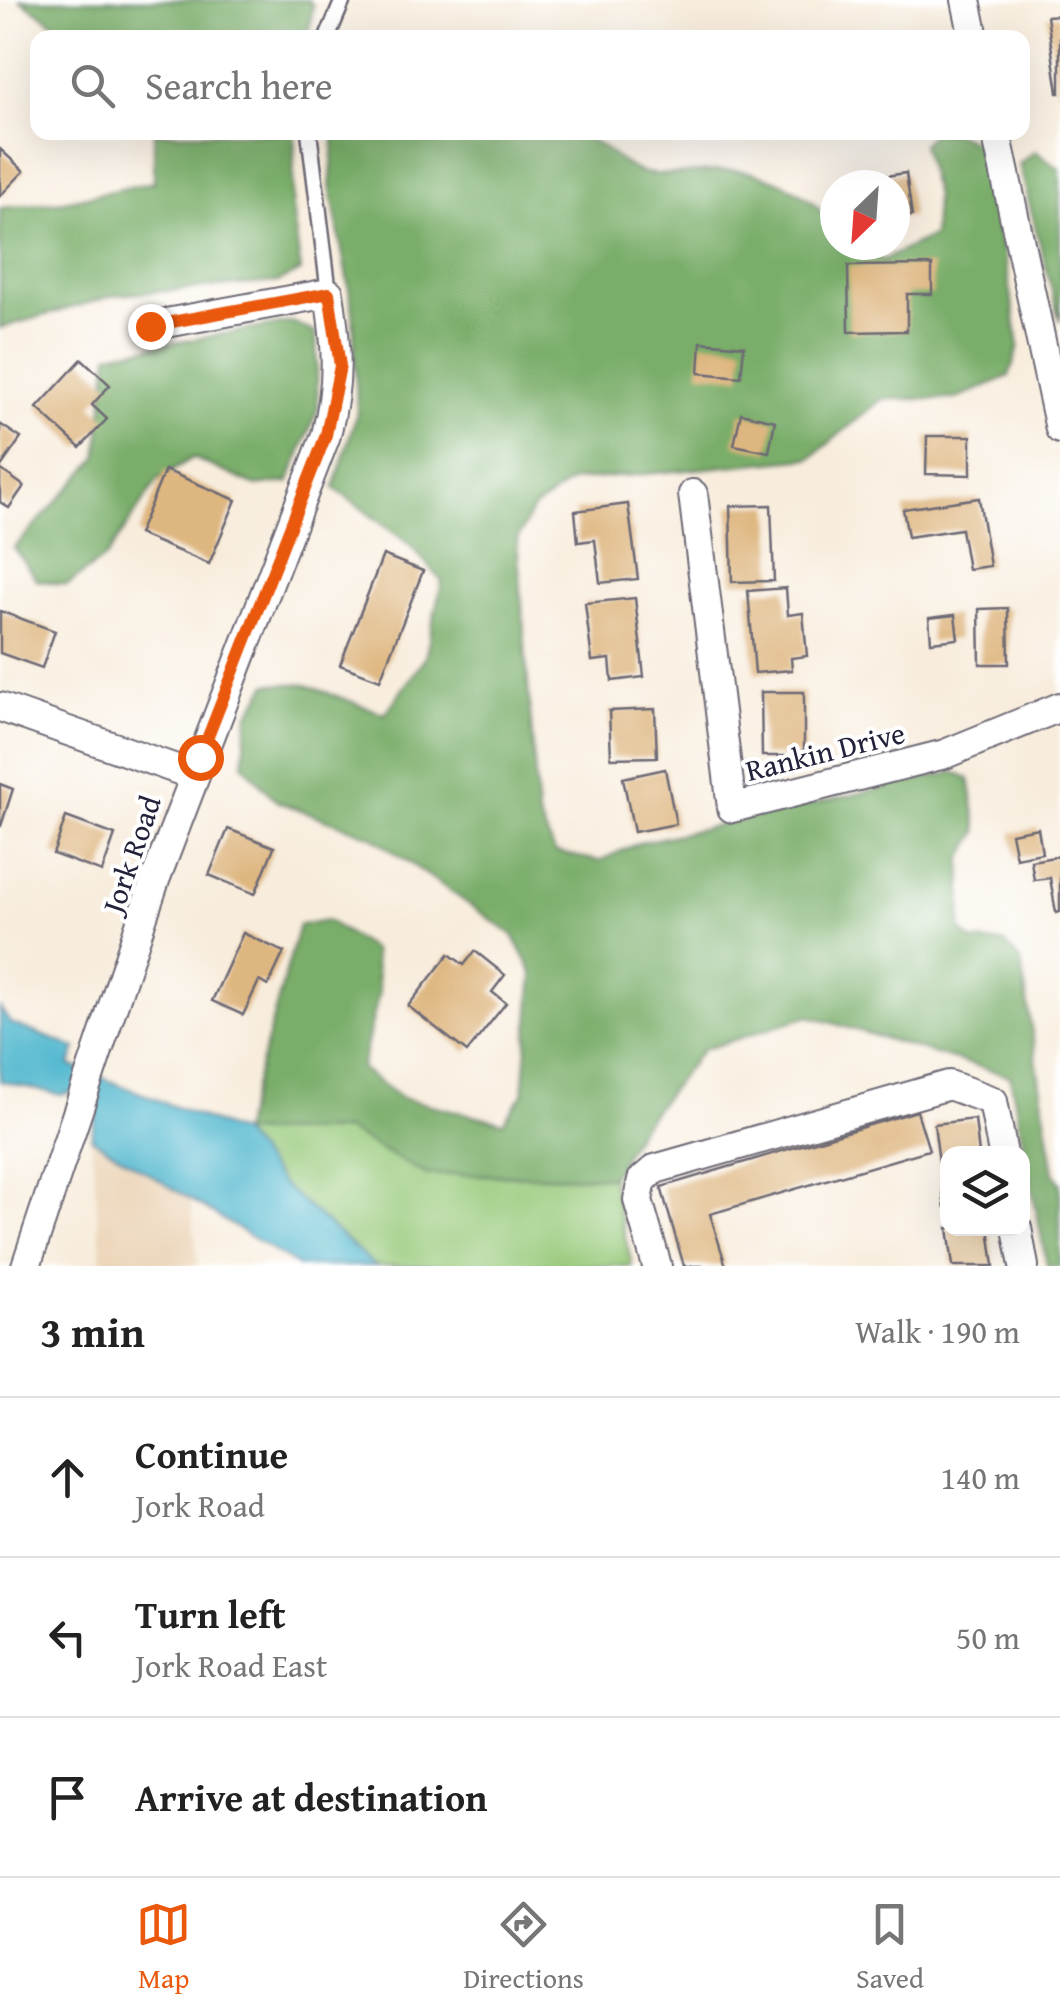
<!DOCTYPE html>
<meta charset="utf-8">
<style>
body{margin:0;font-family:"Gentium Book Plus",serif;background:#f6f6f6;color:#222}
.controls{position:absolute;right:30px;bottom:30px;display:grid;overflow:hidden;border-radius:20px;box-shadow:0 10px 40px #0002}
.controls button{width:90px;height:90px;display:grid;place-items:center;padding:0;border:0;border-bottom:2px solid #e0e0e0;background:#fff;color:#222;font:50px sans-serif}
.compass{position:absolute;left:820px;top:170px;width:90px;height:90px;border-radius:50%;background:#fff;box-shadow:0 10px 40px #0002;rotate:205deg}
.stop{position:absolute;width:30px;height:30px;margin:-22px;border:8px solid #ea580c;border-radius:50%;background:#fff}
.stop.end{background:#ea580c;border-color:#fff;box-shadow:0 2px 10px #0008}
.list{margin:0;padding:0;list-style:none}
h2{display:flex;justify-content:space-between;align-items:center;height:130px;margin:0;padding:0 40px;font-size:42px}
h2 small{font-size:32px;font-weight:400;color:#767676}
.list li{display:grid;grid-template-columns:65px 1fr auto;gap:30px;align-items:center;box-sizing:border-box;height:160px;padding:0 40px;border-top:2px solid #e0e0e0}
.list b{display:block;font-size:38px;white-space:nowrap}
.list p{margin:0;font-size:32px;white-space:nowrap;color:#767676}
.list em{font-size:32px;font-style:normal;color:#767676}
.icon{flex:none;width:55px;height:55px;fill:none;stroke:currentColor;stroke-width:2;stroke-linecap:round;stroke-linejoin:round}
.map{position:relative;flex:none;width:1060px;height:1266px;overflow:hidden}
.search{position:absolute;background:#fff;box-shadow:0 10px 40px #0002;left:30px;right:30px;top:30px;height:110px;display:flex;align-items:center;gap:25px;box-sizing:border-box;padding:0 35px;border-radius:20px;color:#767676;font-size:38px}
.sheet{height:610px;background:#fff}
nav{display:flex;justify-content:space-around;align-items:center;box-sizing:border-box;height:140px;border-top:2px solid #e0e0e0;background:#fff;font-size:28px;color:#767676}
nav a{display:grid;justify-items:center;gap:5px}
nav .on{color:#ea580c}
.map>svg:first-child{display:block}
</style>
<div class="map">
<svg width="1060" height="1266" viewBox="0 0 1060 1266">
<rect width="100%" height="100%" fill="#fff"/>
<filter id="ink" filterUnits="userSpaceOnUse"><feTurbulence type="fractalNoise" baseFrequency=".01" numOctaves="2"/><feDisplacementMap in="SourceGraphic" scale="20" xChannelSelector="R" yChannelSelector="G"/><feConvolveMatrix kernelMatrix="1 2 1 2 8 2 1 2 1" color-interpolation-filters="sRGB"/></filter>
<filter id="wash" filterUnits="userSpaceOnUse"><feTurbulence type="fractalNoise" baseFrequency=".0048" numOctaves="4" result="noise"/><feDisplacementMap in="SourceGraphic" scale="40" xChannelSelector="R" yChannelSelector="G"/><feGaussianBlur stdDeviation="2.25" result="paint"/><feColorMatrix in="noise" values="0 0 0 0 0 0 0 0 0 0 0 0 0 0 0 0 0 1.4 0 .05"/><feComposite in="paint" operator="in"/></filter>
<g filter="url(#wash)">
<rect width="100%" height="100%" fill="#f8eddd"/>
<path fill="#edd7bb" d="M 91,1138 L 190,1196 L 198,1266 L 102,1266 Z"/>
<path fill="#97c979" stroke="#5c765a" stroke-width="2.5" d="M 346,1130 L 426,1174 L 611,1177 L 632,1266 L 375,1266 L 284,1186 L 241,1133 Z"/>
<g fill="#79ad69" stroke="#4e6852" stroke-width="2.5">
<path d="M 20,0 L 308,0 L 313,5 L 308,37 L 74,37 Z"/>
<path d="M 933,132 L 956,133 L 976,143 L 1006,264 L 1019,346 L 1009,376 L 956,399 L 882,399 L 811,458 L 572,481 L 532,510 L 517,540 L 538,815 L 555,852 L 599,861 L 639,843 L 954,772 L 969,778 L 978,832 L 962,858 L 961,930 L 972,941 L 1005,943 L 1021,962 L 1054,1173 L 1060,1183 L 1060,1266 L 1047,1266 L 1010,1076 L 809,1016 L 702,1050 L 639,1129 L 611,1177 L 426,1174 L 346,1130 L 241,1133 L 299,925 L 327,920 L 373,950 L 379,992 L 361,1069 L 401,1098 L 503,1122 L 523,1094 L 533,973 L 513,935 L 371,836 L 276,801 L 243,764 L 248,715 L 268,684 L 304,684 L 385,714 L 425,658 L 442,581 L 408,543 L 334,488 L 357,412 L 353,311 L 330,186 L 335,133 L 572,133 C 605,142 613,161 638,171 C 657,179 709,170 732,170 C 771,171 835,202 835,245 L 858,245 L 883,260 L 933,236 L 935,196 L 922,144 Z"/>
<path d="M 154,133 L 295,133 L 292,208 L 301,271 L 278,282 L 116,295 L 0,328 L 0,208 L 64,201 L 154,182 Z"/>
<path d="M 1035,151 L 1060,169 L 1060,322 L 1019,164 Z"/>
<path d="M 292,322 L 316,333 L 318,408 L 289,482 L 256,486 L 193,458 L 159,478 L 107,556 L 67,585 L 37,580 L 14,548 L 97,458 L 109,354 Z"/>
</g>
<path fill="#4eb6cd" stroke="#386c84" stroke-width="2.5" d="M 0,1008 L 10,1023 L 76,1048 L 70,1065 L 241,1133 L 284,1186 L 375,1266 L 298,1266 L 91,1138 L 99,1105 L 70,1092 L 61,1095 L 0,1081 Z"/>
<g id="blocks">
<g fill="#deb67f">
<path d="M 1060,15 L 1060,93 L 1058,93 L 1047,16 Z"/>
<path d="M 0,149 L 24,171 L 0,196 Z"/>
<path d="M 906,173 L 912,216 L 895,218 L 895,185 L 873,185 L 872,178 Z"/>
<path d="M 932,265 L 932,294 L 907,294 L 907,331 L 849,332 L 848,266 Z"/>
<path d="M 701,342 L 744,346 L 741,377 L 699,373 Z"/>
<path d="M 82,359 L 110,385 L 92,405 L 107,419 L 80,448 L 37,408 Z"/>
<path d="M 741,413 L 775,421 L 769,452 L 734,445 Z"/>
<path d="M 0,424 L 21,438 L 0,468 Z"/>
<path d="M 927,436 L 971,436 L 971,475 L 926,474 Z"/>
<path d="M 0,469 L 24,486 L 9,508 L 0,502 Z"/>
<path d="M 165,470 L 236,500 L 209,564 L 138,534 Z"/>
<path d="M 979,498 L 990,566 L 968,569 L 961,529 L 908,537 L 903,509 Z"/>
<path d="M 628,504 L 638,579 L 600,583 L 595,540 L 578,542 L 575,511 Z"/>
<path d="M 771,505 L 774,581 L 732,582 L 730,506 Z"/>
<path d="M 383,555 L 423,571 L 380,680 L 340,665 Z"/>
<path d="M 786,588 L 788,615 L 803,613 L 807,656 L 791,658 L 792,670 L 755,673 L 748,591 Z"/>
<path d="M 635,598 L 644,677 L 612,681 L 610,659 L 592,661 L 585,603 Z"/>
<path d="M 1008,608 L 1009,664 L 980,664 L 979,609 Z"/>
<path d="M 0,611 L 55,631 L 42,668 L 0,653 Z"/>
<path d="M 955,615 L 958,639 L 931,642 L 929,618 Z"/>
<path d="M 761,692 L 804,692 L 804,756 L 762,756 Z"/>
<path d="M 655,709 L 657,757 L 611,758 L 609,711 Z"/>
<path d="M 665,769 L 676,824 L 634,832 L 623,778 Z"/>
<path d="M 0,784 L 13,789 L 1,826 L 0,826 Z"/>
<path d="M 66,817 L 115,835 L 102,872 L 53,854 Z"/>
<path d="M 1038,828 L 1042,853 L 1016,858 L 1011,833 Z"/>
<path d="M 228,829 L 274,847 L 255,894 L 209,875 Z"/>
<path d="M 1060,856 L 1060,912 L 1056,913 L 1050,878 L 1034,880 L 1031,861 Z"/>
<path d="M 243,933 L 284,952 L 268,986 L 259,981 L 243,1015 L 212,1001 Z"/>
<path d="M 475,951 L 505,975 L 492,992 L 506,1003 L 467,1052 L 408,1006 L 449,954 L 464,965 Z"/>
<path d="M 917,1111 L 929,1150 L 710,1214 L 726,1266 L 684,1266 L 661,1187 Z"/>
<path d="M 975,1119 L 979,1154 L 948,1154 L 945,1208 L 934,1124 Z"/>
<path d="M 948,1228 L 989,1228 L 994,1266 L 953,1266 Z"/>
</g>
</g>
</g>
<g filter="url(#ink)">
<use href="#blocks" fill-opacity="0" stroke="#6d6974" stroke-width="2.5"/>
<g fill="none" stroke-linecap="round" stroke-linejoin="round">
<g stroke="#6d6974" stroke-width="19">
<g id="service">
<path d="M 327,38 L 343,0"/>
<path d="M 309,132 L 329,293"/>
</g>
</g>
<g stroke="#6d6974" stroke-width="32">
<g id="minor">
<path d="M 966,0 L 974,38"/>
<path d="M 996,132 L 1060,429"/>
<path d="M 693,494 L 732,808 L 945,754 L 1060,707"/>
<path d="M 0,707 L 193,775"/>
<path d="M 1017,1228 L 1024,1266"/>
<path d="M 26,1266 L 155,880 L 326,435 C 340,381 337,347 329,293 L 150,326"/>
<path d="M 657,1266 L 638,1200 L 642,1180 L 655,1169 L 949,1085 L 993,1101 L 1003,1154"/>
</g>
</g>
<use href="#service" stroke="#fff" stroke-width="14"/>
<use href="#minor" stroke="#fff" stroke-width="28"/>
</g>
</g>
<g fill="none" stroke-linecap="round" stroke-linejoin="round" filter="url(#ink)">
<path stroke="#ea580c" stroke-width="12" d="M 150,326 L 329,293 L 340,366 L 326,435 L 200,757"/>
</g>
<g text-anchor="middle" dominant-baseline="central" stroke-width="8" stroke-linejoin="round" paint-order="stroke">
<g font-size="30" fill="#22223b" stroke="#fff">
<text transform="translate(825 751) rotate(-14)">Rankin Drive</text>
<text transform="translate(131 854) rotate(-71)">Jork Road</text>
</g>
</g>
</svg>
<div class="controls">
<button><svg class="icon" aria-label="layers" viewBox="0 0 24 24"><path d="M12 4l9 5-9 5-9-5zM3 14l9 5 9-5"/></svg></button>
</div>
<svg class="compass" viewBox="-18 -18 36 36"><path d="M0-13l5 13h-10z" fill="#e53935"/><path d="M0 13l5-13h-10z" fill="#767676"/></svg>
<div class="stop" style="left:200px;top:757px"></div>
<div class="stop end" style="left:150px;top:326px"></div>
<div class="search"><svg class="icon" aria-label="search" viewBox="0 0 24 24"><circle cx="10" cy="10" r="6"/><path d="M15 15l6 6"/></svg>Search here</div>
</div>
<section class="sheet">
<h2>3 min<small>Walk · 190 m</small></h2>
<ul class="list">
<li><svg class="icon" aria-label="ahead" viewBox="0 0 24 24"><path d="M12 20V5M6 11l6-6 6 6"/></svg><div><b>Continue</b><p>Jork Road</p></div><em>140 m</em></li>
<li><svg class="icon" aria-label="left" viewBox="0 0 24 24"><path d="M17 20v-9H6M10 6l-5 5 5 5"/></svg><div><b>Turn left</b><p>Jork Road East</p></div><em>50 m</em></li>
<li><svg class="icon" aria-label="arrive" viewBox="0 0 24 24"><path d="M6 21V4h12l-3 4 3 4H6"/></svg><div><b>Arrive at destination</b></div></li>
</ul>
</section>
<nav>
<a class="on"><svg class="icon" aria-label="map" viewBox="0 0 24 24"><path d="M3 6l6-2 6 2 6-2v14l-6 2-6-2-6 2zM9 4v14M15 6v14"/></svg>Map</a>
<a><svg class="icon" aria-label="directions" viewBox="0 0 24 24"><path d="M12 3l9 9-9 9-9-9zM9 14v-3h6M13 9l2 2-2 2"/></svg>Directions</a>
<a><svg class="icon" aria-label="saved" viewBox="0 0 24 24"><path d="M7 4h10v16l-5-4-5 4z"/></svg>Saved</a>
</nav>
